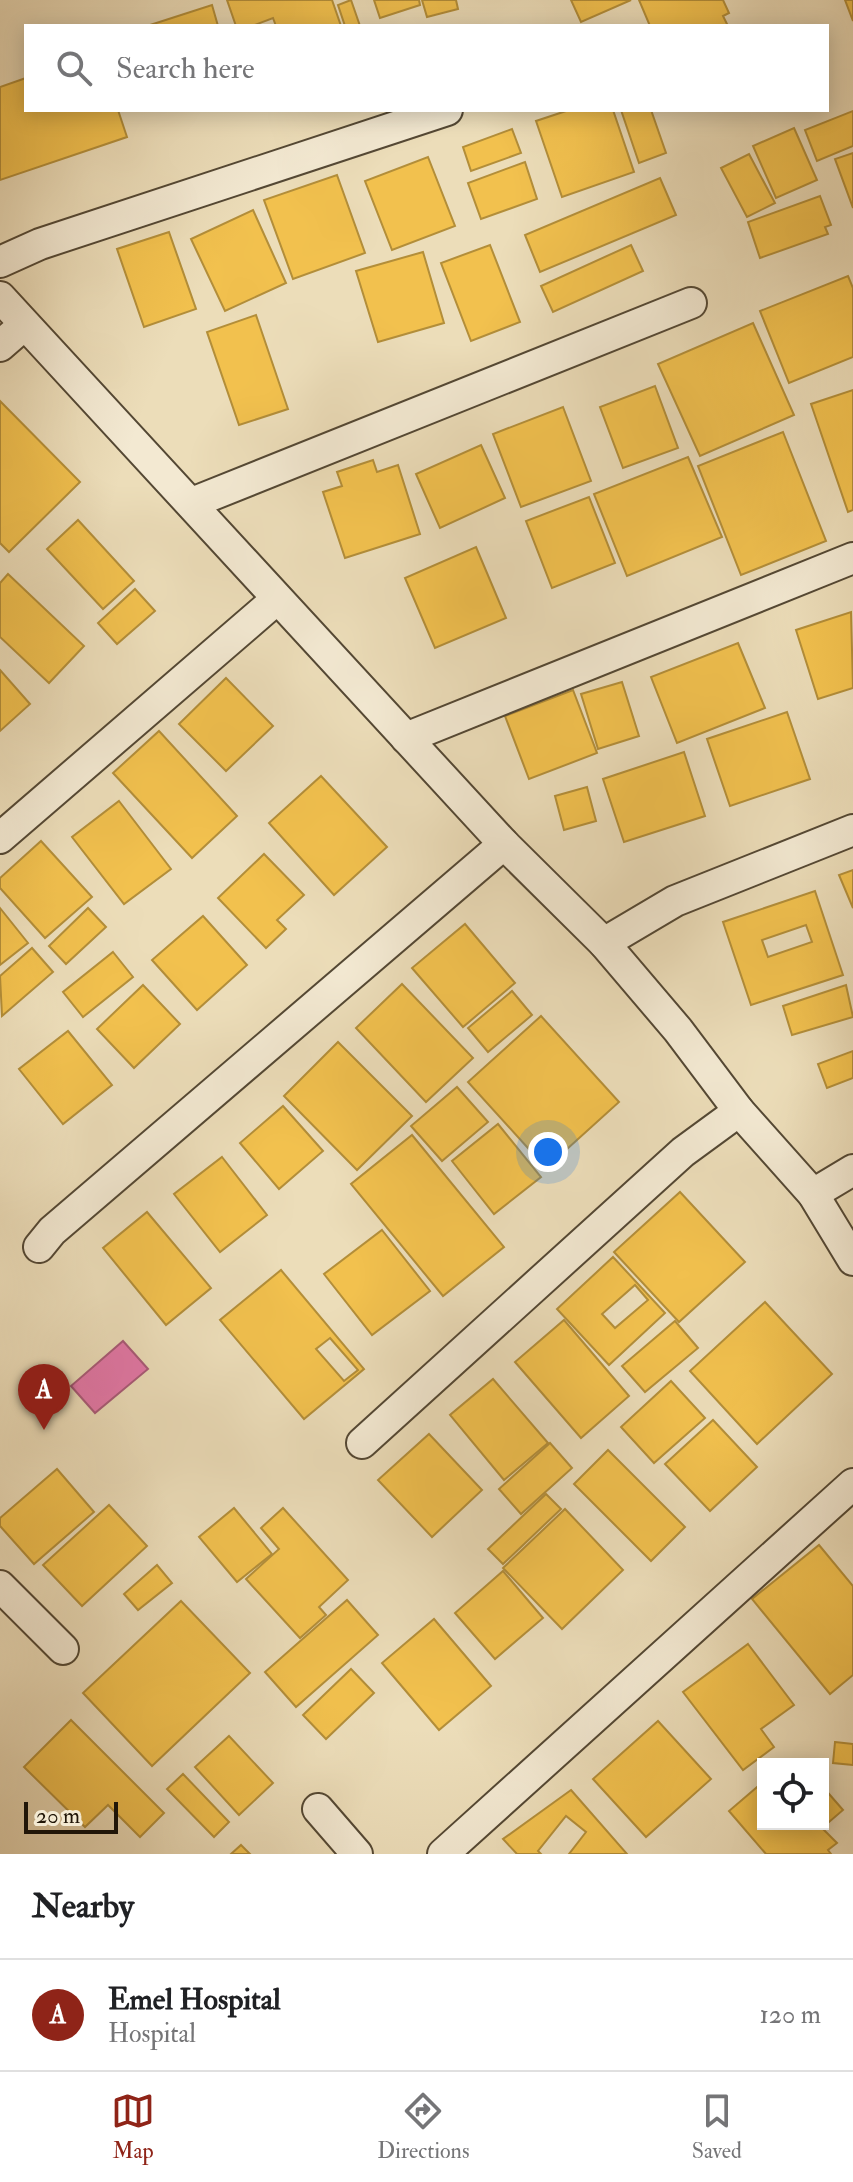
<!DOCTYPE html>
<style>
body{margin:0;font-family:"IM FELL Double Pica",serif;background:#f2f2f2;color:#202124}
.controls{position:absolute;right:24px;bottom:24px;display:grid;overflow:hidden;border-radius:0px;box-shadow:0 4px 20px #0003}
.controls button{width:72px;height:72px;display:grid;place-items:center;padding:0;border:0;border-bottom:2px solid #e0e0e0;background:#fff;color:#202124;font:40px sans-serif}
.scale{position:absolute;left:24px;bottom:20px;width:94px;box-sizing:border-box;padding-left:8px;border:4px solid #211608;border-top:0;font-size:22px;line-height:28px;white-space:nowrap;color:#211608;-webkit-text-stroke:6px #f3e9d2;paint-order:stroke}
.you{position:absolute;left:548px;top:1152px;width:28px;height:28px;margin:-20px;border:6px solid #fff;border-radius:50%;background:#1a73e8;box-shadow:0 0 0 12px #1a73e833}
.badge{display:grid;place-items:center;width:52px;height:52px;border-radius:50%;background:#8f2418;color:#fff;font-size:26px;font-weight:700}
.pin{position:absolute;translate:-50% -66px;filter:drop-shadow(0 2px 4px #0008)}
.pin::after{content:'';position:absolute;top:42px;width:28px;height:24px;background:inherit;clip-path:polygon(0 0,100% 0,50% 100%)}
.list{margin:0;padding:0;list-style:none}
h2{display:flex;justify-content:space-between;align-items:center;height:104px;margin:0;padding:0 32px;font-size:34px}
h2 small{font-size:26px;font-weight:400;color:#757577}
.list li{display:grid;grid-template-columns:52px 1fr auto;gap:24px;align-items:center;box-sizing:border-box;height:112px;padding:0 32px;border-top:2px solid #e0e0e0}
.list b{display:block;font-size:30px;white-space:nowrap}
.list p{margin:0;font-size:26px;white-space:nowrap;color:#757577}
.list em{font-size:26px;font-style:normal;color:#757577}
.icon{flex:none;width:44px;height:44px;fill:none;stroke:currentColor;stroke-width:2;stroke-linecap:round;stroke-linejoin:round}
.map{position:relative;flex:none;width:853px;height:1854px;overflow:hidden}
.search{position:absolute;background:#fff;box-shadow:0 4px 20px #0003;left:24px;right:24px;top:24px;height:88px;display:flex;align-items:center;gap:20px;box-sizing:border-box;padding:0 28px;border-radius:0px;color:#757577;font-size:30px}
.sheet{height:216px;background:#fff}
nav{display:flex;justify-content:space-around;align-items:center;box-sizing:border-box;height:112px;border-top:2px solid #e0e0e0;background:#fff;font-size:22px;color:#757577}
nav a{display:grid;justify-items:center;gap:4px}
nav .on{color:#8f2418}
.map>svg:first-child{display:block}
</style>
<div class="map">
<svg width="853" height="1854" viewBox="0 0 853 1854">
<rect width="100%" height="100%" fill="#ecddb9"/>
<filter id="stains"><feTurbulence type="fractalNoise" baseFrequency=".0025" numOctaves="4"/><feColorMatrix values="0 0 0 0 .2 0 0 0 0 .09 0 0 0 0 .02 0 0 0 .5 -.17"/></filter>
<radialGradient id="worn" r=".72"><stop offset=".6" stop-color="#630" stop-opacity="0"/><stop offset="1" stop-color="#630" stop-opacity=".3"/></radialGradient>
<g fill="#f2c14e" stroke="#b38e39" stroke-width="2" fill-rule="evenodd">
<path d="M 227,0 L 332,0 L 341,26 L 276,26 L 273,18 L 252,26 L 236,26 Z"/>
<path d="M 351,0 L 360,26 L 345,26 L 338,5 Z"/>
<path d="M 374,0 L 419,0 L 420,5 L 380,18 Z"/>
<path d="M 422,0 L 456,0 L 458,9 L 427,17 Z"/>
<path d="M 571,0 L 631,0 L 581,22 Z"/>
<path d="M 639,0 L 723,0 L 729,13 L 723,16 L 728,26 L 650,26 Z"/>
<path d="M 845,0 L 853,0 L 853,21 Z"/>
<path d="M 212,5 L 218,26 L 147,26 Z"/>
<path d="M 26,78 L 26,110 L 118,110 L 127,137 L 0,180 L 0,87 Z"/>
<path d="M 569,110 L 613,110 L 634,172 L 562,197 L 536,121 Z"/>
<path d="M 621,110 L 651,110 L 666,153 L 639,163 Z"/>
<path d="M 853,111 L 853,146 L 817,161 L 805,130 Z"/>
<path d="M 794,128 L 817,180 L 776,198 L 753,146 Z"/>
<path d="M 512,129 L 521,153 L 471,171 L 463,147 Z"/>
<path d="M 853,153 L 853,208 L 835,159 Z"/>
<path d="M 749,154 L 775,203 L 747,217 L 721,168 Z"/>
<path d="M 428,157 L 455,226 L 392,250 L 365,181 Z"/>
<path d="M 525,162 L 537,199 L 481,219 L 468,183 Z"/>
<path d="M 337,175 L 365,253 L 293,279 L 264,200 Z"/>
<path d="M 660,178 L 676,215 L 540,272 L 525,235 Z"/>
<path d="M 820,196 L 831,225 L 825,227 L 828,234 L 760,258 L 748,222 Z"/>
<path d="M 253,210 L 286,283 L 225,311 L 191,239 Z"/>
<path d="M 169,232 L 196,309 L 144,327 L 117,249 Z"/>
<path d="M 490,245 L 520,322 L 471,341 L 441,263 Z"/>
<path d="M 631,245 L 643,271 L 553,312 L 541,286 Z"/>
<path d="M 423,252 L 444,323 L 378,342 L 356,271 Z"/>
<path d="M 848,276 L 853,288 L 853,357 L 789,383 L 760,311 Z"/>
<path d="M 256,315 L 288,409 L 239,425 L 207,332 Z"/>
<path d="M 753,323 L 794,415 L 700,456 L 658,364 Z"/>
<path d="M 655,386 L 678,448 L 623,468 L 600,407 Z"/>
<path d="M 853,390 L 853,510 L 848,512 L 811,404 Z"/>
<path d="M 0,401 L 80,482 L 9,552 L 0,543 Z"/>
<path d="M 563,407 L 591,481 L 521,507 L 493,434 Z"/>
<path d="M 783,432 L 826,541 L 741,575 L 698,466 Z"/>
<path d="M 481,445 L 505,498 L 440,528 L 416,474 Z"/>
<path d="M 688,457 L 722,537 L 627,576 L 594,494 Z"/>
<path d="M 373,460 L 377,472 L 398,465 L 420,534 L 345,558 L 323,492 L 342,486 L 337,472 Z"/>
<path d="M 589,497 L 615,563 L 552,588 L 526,521 Z"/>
<path d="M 78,520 L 134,581 L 103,609 L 47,549 Z"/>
<path d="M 476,547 L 506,618 L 435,648 L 405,578 Z"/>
<path d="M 8,574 L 84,646 L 49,683 L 0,637 L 0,583 Z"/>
<path d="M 135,589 L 155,611 L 117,644 L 98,623 Z"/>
<path d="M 851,612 L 853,688 L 818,699 L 796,630 Z"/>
<path d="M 738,643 L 765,708 L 677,743 L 651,677 Z"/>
<path d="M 0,670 L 30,704 L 0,731 Z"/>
<path d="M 226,678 L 273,726 L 226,771 L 179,724 Z"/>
<path d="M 622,682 L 639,736 L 598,749 L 581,694 Z"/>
<path d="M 573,690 L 597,753 L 529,779 L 505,716 Z"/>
<path d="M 787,712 L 810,779 L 730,806 L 707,739 Z"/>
<path d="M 159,731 L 237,816 L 192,858 L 113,773 Z"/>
<path d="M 684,752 L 705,816 L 624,842 L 603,779 Z"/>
<path d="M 321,776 L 387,847 L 334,895 L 269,823 Z"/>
<path d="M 587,787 L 596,821 L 564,830 L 555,796 Z"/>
<path d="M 119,801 L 171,869 L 124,904 L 72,837 Z"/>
<path d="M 41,841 L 92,897 L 45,938 L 0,888 L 0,878 Z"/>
<path d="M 264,854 L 304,895 L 277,920 L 286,929 L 266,948 L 218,898 Z"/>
<path d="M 853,870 L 853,908 L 839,875 Z"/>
<path d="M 815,891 L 843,975 L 751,1005 L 723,922 ZM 806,925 L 812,942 L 768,957 L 762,940 Z"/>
<path d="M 0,908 L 28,943 L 0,965 Z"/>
<path d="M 88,908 L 106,927 L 66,964 L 49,946 Z"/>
<path d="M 203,916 L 247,965 L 197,1010 L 152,960 Z"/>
<path d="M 465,924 L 515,983 L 463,1027 L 412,968 Z"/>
<path d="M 32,948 L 53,972 L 2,1016 L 0,976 Z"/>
<path d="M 113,952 L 133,977 L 83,1017 L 63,992 Z"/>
<path d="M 402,984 L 473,1058 L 426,1102 L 356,1028 Z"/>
<path d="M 143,985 L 180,1024 L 134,1068 L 97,1029 Z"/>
<path d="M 846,985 L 853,1017 L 792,1035 L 783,1006 Z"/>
<path d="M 512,991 L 532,1015 L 488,1052 L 468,1028 Z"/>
<path d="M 541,1016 L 619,1102 L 546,1168 L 468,1082 Z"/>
<path d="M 68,1031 L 112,1085 L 63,1124 L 19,1069 Z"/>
<path d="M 338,1042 L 412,1116 L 357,1170 L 284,1096 Z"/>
<path d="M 853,1051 L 853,1078 L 827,1088 L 818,1064 Z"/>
<path d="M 457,1087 L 488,1122 L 442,1161 L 411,1126 Z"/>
<path d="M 283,1106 L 323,1151 L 279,1189 L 240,1143 Z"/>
<path d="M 498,1124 L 541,1177 L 494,1214 L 452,1161 Z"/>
<path d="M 412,1135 L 504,1247 L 443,1296 L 351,1184 Z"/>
<path d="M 222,1157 L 267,1215 L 220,1252 L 174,1194 Z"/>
<path d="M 680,1192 L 745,1262 L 679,1322 L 614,1252 Z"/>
<path d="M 147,1212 L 211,1288 L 166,1325 L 103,1248 Z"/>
<path d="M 382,1230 L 430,1291 L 372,1335 L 324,1274 Z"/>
<path d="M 613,1257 L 665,1313 L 609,1365 L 557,1309 ZM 635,1285 L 648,1300 L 615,1328 L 602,1314 Z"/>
<path d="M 281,1270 L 364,1369 L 304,1419 L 220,1320 ZM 330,1338 L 358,1370 L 344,1381 L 316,1349 Z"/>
<path d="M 765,1302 L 832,1374 L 757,1444 L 690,1371 Z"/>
<path d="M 564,1320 L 629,1396 L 581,1438 L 515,1362 Z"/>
<path d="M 675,1321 L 698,1348 L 645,1392 L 622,1366 Z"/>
<path d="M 493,1379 L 548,1443 L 504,1480 L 450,1415 Z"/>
<path d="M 671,1381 L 705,1418 L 654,1463 L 621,1427 Z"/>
<path d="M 713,1420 L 757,1467 L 710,1511 L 665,1464 Z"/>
<path d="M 429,1434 L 482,1490 L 432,1537 L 378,1480 Z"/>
<path d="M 550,1443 L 572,1468 L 521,1514 L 499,1489 Z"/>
<path d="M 608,1450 L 685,1527 L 651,1561 L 574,1484 Z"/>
<path d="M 57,1469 L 94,1512 L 34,1564 L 0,1526 L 0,1518 Z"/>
<path d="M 546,1494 L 561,1509 L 503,1564 L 488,1549 Z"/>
<path d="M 109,1505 L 147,1546 L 82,1606 L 43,1565 Z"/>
<path d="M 234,1508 L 272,1554 L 237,1582 L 199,1537 Z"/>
<path d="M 283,1508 L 348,1580 L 319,1607 L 326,1615 L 300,1638 L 246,1579 L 279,1549 L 261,1528 Z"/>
<path d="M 565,1509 L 623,1570 L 562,1629 L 503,1568 Z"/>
<path d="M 819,1545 L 853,1586 L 853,1675 L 830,1694 L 752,1599 Z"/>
<path d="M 157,1565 L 172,1583 L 138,1610 L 124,1594 Z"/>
<path d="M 503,1571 L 543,1618 L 495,1659 L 455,1613 Z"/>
<path d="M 347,1600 L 378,1635 L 296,1707 L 265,1672 Z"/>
<path d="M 181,1601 L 250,1673 L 152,1766 L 83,1693 Z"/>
<path d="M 434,1619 L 491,1686 L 439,1730 L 382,1663 Z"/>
<path d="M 748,1644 L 794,1705 L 761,1729 L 774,1747 L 743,1770 L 683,1692 Z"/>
<path d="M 351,1669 L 374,1693 L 326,1739 L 303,1715 Z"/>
<path d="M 71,1720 L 164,1813 L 140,1837 L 108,1805 L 85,1827 L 24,1767 Z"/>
<path d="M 658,1721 L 711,1779 L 646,1837 L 593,1779 Z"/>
<path d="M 229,1736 L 273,1783 L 239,1815 L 195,1767 Z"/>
<path d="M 835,1742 L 853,1744 L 853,1765 L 833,1763 Z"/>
<path d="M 183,1774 L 229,1822 L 214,1837 L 167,1789 Z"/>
<path d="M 763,1782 L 763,1824 L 823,1824 L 823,1787 L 843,1810 L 822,1828 L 837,1843 L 828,1850 L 831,1854 L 766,1854 L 729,1811 Z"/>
<path d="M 571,1790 L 627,1854 L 569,1854 L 586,1832 L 566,1816 L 538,1851 L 541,1854 L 517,1854 L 503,1839 Z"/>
<path d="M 241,1845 L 250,1854 L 231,1854 Z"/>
</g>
<path fill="#e377a8" stroke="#a95a78" stroke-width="2" d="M 123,1341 L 148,1369 L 95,1413 L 71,1386 Z"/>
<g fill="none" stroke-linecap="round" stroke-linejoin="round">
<g stroke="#544834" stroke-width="34">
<g id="street">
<path d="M 0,262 L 40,244 L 447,110"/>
<path d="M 0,297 L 504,844 L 604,943 L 678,1030 L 739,1111 L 813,1194 L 853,1260"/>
<path d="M 0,346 L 23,326"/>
<path d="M 192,503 L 691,303"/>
<path d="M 406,738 L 853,558"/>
<path d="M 0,838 L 277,599"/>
<path d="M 604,943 L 675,901 L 853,830"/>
<path d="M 813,1194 L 853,1170"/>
<path d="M 39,1247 L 52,1231 L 504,844"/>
<path d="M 362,1443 L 683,1152 L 739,1111"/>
<path d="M 0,1586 L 63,1649"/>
<path d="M 318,1809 L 357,1854"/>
<path d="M 443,1854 L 853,1484"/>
</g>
</g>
<use href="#street" stroke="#f3e9d2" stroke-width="30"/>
</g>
<rect width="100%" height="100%" filter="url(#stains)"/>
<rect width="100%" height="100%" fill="url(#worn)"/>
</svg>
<div class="controls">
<button><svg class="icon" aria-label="locate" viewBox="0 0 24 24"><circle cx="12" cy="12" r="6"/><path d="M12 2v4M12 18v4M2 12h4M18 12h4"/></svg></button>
</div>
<div class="scale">20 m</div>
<div class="you"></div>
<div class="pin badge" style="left:44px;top:1430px">A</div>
<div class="search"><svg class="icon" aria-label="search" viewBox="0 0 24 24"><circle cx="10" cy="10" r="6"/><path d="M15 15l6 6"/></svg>Search here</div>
</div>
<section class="sheet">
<h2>Nearby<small></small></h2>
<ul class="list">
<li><span class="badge">A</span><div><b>Emel Hospital</b><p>Hospital</p></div><em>120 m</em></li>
</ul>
</section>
<nav>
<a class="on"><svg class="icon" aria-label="map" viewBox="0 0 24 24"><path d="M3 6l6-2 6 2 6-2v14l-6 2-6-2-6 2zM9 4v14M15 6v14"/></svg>Map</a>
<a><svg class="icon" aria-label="directions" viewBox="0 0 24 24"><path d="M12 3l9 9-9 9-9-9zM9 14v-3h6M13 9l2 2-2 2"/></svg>Directions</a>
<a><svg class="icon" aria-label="saved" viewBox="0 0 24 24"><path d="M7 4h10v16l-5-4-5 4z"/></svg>Saved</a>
</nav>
